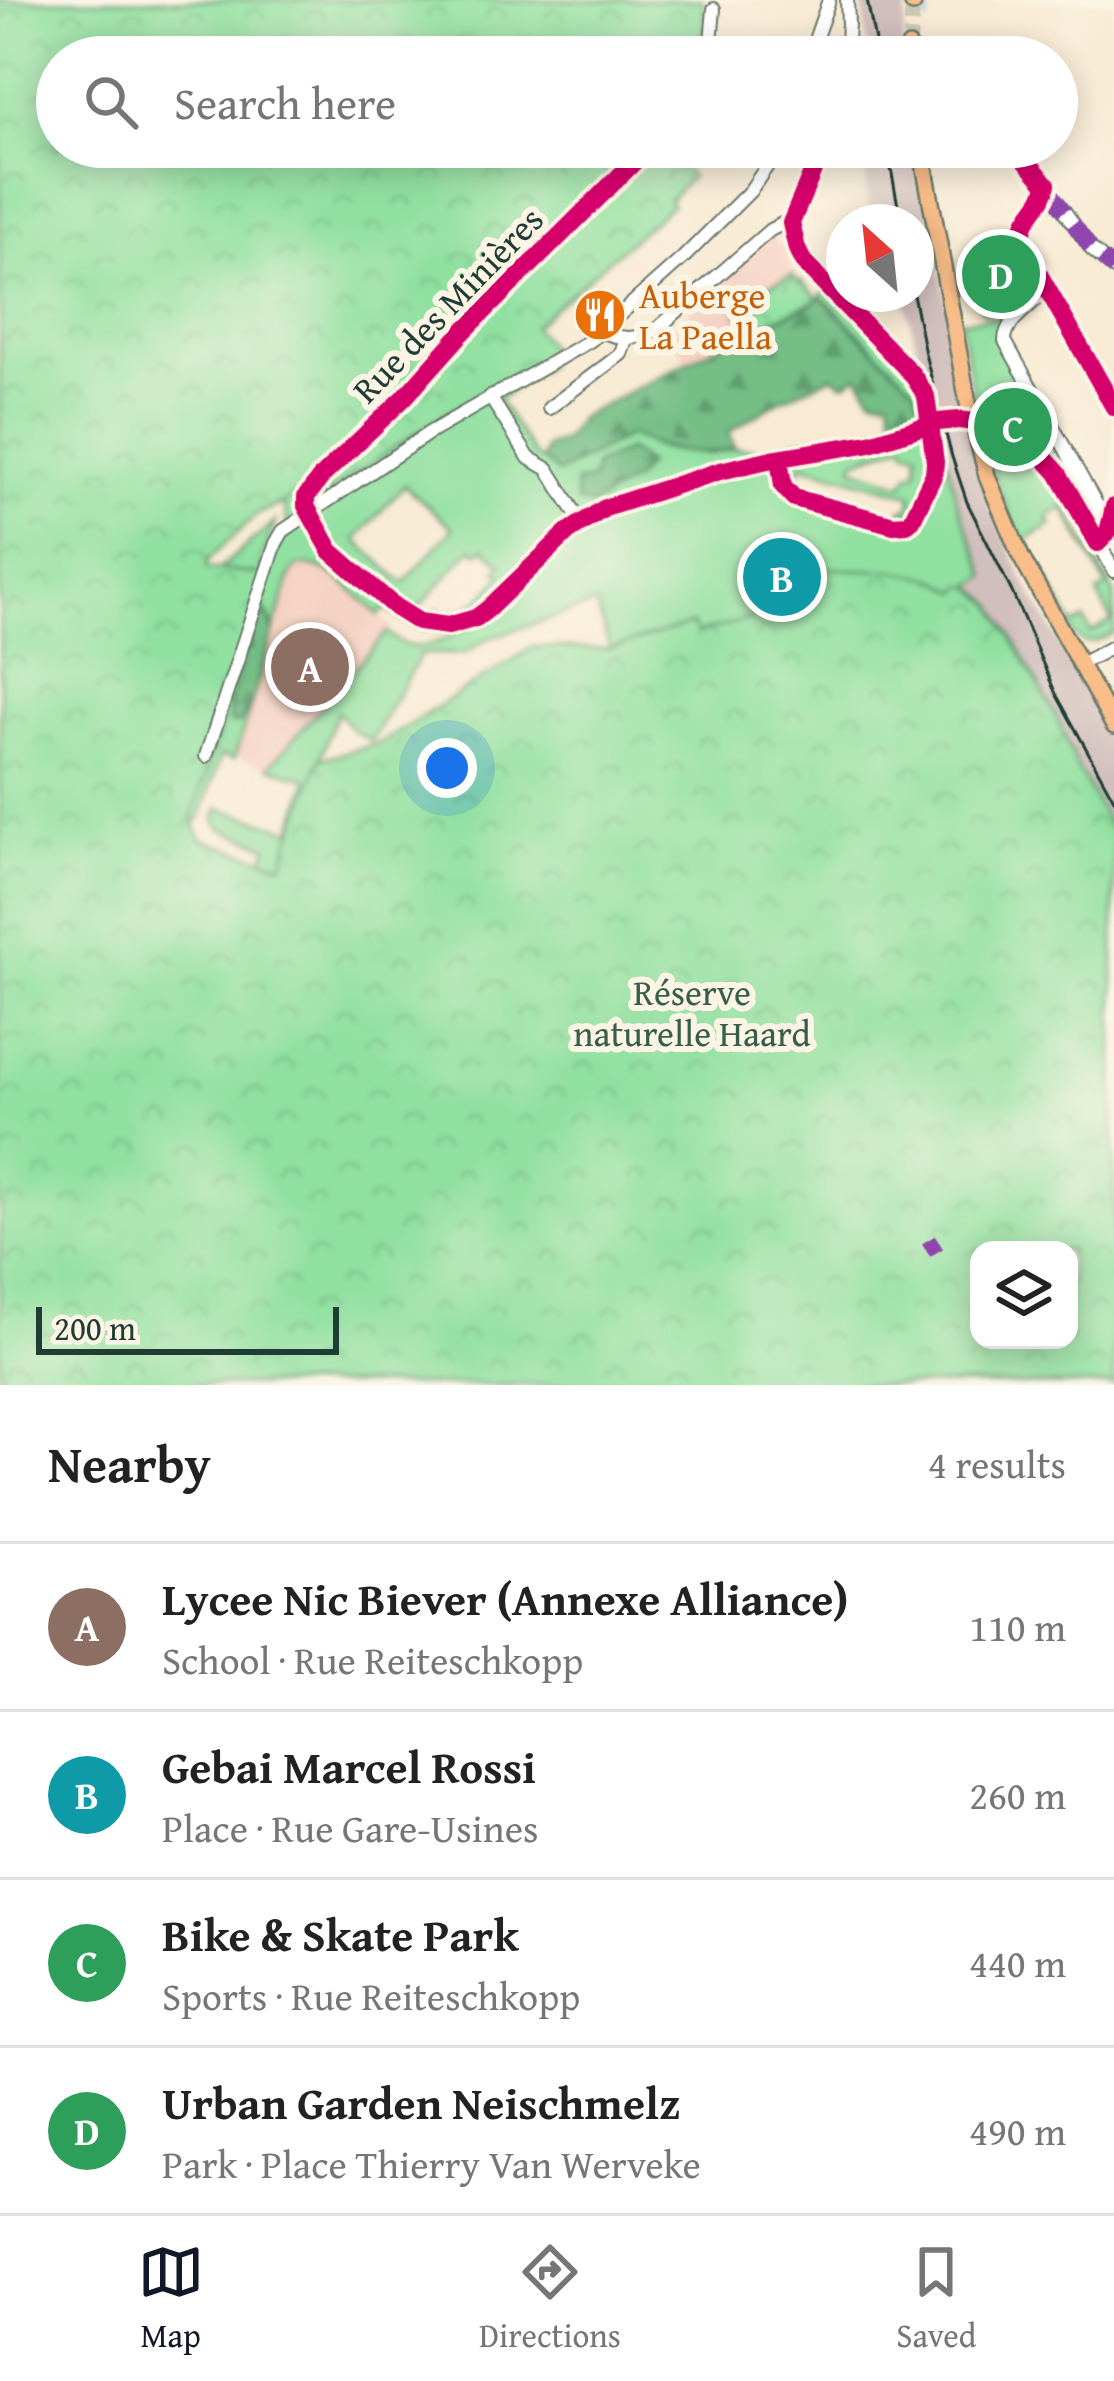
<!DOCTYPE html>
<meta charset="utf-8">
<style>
body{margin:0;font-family:"Gentium Book Plus",serif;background:#f2f2f2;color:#222}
.controls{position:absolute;right:36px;bottom:36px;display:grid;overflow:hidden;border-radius:24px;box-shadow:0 6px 30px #0003}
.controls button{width:108px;height:108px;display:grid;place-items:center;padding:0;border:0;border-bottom:3px solid #e0e0e0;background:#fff;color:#222;font:60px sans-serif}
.compass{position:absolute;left:826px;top:204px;width:108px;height:108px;border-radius:50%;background:#fff;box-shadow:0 6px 30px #0003;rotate:333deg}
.scale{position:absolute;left:36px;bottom:30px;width:303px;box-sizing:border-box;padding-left:12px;border:6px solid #1f3d34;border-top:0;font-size:33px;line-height:42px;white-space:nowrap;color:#1f3d34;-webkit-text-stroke:9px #fcf5e5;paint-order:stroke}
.you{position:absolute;left:447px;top:768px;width:42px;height:42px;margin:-30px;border:9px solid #fff;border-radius:50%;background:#1a73e8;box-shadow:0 0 0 18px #1a73e833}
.badge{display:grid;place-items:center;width:78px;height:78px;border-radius:50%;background:#111827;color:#fff;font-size:39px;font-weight:700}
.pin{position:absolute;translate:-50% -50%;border:6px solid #fff;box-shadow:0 3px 12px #0006}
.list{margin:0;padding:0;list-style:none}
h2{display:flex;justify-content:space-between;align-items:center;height:156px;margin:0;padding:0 48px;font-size:51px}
h2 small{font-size:39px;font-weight:400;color:#767676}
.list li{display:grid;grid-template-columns:78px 1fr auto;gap:36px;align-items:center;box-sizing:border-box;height:168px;padding:0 48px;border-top:3px solid #e0e0e0}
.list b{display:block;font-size:45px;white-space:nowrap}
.list p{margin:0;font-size:39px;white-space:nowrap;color:#767676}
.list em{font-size:39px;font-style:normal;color:#767676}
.icon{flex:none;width:66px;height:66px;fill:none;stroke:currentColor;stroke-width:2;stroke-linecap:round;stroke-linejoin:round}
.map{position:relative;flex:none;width:1114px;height:1385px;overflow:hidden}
.search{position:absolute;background:#fff;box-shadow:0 6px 30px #0003;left:36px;right:36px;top:36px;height:132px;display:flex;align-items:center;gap:30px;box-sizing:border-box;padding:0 42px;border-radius:66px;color:#767676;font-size:45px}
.sheet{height:828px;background:#fff}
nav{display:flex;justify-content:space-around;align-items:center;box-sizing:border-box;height:168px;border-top:3px solid #e0e0e0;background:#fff;font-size:33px;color:#767676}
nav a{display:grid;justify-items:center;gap:6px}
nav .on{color:#111827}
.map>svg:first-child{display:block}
</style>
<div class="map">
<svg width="1114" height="1385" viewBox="0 0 1114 1385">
<defs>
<pattern id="forest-firs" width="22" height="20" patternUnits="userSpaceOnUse" patternTransform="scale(3)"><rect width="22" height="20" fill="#74be86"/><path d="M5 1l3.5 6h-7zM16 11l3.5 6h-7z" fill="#5f9c6e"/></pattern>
<pattern id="park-crowns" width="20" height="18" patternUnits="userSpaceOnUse" patternTransform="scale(3)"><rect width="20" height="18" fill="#90e0a0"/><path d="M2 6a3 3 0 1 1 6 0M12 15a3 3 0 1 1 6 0" fill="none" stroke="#7cc18a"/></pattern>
<pattern id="garden-furrows" width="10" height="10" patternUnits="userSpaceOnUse" patternTransform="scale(3)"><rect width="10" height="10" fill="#90e0a0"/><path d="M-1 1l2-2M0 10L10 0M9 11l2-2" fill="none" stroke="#7cc18a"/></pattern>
</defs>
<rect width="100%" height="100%" fill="#fcf5e5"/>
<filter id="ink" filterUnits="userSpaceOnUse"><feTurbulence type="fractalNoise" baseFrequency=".00833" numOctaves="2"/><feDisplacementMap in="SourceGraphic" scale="24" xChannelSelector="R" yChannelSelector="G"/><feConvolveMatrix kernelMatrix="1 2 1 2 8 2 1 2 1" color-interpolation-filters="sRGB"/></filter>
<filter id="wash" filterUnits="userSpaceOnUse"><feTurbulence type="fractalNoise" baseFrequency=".004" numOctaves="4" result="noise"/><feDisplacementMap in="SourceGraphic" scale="48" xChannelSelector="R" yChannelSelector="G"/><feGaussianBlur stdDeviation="2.7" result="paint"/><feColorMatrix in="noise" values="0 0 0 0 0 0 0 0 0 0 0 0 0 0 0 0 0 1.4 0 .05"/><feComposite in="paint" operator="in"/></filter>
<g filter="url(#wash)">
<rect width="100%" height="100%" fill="#f8ead3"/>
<g fill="#f5d2c3">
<path d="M 772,235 L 774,240 L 784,247 L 795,279 L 799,283 L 801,281 L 819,299 L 686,361 L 670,329 Z"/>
<path d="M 310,563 L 329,571 L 392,626 L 269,767 L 235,756 L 290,578 L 296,567 Z"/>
</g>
<g fill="#d1bfbd">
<path d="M 862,0 L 908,0 L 902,57 L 868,57 Z"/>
<path d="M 876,147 L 916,147 L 979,470 L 991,506 L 1022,576 L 1114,740 L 1114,835 L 1076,765 L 1059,722 L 994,605 L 972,586 L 987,576 L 957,502 L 933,391 L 926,368 L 923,368 L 903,294 L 916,294 L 916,222 L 870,222 L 865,167 Z"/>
</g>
<g fill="#90e0a0" stroke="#588e6a" stroke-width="3" fill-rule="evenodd">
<path d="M 828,288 L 842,302 L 874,294 L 890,294 L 861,303 L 863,313 L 868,313 L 872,323 L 886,320 L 893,345 L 904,342 L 909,360 L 920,358 L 923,367 L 926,367 L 957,502 L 987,576 L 973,586 L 995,605 L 1059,722 L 1076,765 L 959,592 L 894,571 L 859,571 L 759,644 L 666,632 L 610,649 L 596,604 L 489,638 L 464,654 L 421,654 L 371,741 L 354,731 L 337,712 L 282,865 L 264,858 L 268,846 L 220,828 L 215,821 L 219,808 L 292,830 L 308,779 L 269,767 L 387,632 C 414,662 444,638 475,625 C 439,638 414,631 385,608 L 379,615 C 356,595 328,558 296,567 L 290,578 L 274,630 L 267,612 L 240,723 L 252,702 L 234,759 L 221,755 L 201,816 L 186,837 L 258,575 L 218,570 L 275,522 L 260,566 L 267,568 L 288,527 L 283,504 L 259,513 L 243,526 L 0,658 L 437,403 L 510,377 L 545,358 L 547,365 L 498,400 L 535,457 L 542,460 L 629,435 L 660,449 L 711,454 L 734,448 L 776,450 L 796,440 L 857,435 L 886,425 L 894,430 L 901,426 L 915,388 L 823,297 L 818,298 ZM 905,443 L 908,450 L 918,451 L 917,472 L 910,473 L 903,484 L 853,467 L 855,460 ZM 801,464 L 912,495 L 909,510 L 903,509 L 900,517 L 795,487 ZM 404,485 L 453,528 L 404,583 L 356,540 ZM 472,548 L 478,553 L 484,548 L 502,564 L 497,571 L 503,576 C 483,597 469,613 439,617 L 438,609 L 429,618 L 415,612 Z"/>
<path d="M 1005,317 L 998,337 L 1064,458 L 1047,473 L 1114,592 L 1114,633 C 1103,638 1092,647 1080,640 C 1066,631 1058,607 1050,593 C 1028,552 1006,511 991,466 C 976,419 969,369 960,320 ZM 1064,508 L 1107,587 L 1097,593 L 1112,621 L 1091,633 L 1084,620 L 1073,625 L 1026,540 L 1052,525 L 1048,516 Z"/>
</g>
<g fill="url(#forest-firs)" stroke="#4a7e5d" stroke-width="3">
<path d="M 823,297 L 831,308 L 915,388 L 925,418 L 899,427 L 894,418 L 890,398 L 873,396 L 858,375 L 844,384 L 833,376 L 780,400 L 729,432 L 734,448 C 698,458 663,450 629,435 L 558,473 L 542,460 L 546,447 L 564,440 L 580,417 L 747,331 L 811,305 Z"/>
<path d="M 628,450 L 647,464 L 635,479 L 593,505 L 577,503 L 575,483 L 592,480 L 595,465 Z"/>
<path d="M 265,611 L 274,630 L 252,702 L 240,723 L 230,723 L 232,693 L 256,619 Z"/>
</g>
<g fill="url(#park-crowns)" stroke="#588e6a" stroke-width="3" fill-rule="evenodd">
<path d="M 0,0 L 703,0 L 705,25 L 697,57 L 57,57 L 57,147 L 693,147 L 680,165 L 691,177 L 669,199 L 672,204 L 533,326 L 548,345 L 545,358 L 425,426 L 332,491 L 326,488 L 322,477 L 283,503 L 259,513 L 207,561 L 207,568 L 269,576 L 192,817 L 201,839 L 282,864 L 320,759 L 380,743 L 533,647 L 610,649 L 692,624 L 697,634 L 759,616 L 782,597 L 792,567 L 894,571 L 937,579 L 959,592 L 963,586 L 972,586 L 994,605 L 1059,722 L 1076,765 L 1114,835 L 1114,1385 L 0,1385 ZM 979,1250 L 1069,1250 L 1069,1340 L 979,1340 Z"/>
<path d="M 793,275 L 798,283 L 801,281 L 819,299 L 747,331 L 732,300 Z"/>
</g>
<path fill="url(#garden-furrows)" stroke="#588e6a" stroke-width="3" d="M 1018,246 L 1039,284 C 1029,311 1008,310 983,312 L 963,264 Z"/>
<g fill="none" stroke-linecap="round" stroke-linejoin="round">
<path stroke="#73b4e8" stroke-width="3" d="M 927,22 L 930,0"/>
</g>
</g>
<g filter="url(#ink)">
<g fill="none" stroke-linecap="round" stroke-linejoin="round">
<path stroke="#cdc7b3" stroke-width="15" stroke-dasharray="15 8" stroke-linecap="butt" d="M 909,47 L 913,4"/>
<g stroke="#6b7a6c" stroke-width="16">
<g id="minor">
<path d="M 705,57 L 711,42 L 714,9"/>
<path d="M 809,57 L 829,0"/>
<path d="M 846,57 L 848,24 L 847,0"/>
<path d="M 649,147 L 461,334 L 404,398 L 310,490 L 306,497 L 306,506 L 331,551 L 395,607 L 419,622 L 448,626 L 476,618 L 488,609 L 568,532 L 605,508 L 720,471 L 772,459 L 870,443 L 903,434"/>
<path d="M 1014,147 L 1047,184 C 1045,200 1034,206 1026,220 C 1013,242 1035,267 1046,287 C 1035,307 1005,318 1005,341 L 1109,527 L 1104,539 L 1098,543"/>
<path d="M 1047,187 L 1092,250 L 1114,269"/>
<path d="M 601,331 C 623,340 635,341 657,329 L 770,230 L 792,219"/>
<path d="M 490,397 L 529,458 L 548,469 L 581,522"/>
<path d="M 549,408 L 621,354 L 626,339"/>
<path d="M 987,423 C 1056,439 1083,516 1114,571"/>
<path d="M 779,458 L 783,486 L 794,498 L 894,525 L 907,524 L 912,520 L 934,474 L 935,462 L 926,396 L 912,374 L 804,263 L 797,249 L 791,223 L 823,147"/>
<path d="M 1080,664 L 1114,646"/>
<path d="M 206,756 L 276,543 L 283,531 L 429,433 L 591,340 L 683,258 L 750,191 L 780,147"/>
</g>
</g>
<g stroke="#6b7a6c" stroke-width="20">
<g id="major">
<path d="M 913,4 L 913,0"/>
<path d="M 909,47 L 909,57"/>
<path d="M 921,147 L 968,403 L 988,479 L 1021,557 L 1114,726"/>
</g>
</g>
<use href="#minor" stroke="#fff" stroke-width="12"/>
<use href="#major" stroke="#f8bd89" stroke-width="15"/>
<g stroke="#1f3d34" stroke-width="3">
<path d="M 867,0 L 878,57"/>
<path d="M 887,147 L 901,222"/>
<path d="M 913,294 L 925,354 L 952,457 L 967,502 L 1012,592 L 1056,694 L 1114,799"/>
</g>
<g stroke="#6b7a6c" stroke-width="16" stroke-linecap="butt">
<path id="minor-bridge" d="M 903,434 C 932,424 957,416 987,423"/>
</g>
<use href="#minor-bridge" stroke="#fff" stroke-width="12"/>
<g stroke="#8e44ad" stroke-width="15" stroke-dasharray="30 15" stroke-linecap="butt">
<path d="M 1047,187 L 1092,250 L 1114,269"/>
<path d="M 926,1250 L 939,1242"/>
</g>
<g stroke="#fcf5e5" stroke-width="26">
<g id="cycleway">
<path d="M 649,147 L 461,334 L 404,398 L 322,476 L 306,497 L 306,506 L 331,551 L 395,607 L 419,622 L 448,626 L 476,618 L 488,609 L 568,532 L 605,508 L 720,471 L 772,459 L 870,443 L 938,422 L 959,420 L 997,425 L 1031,443 L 1058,473 L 1098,543 L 1108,532 L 1114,507"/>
<path d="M 1014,147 L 1047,184 C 1043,210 1018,215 1023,246 L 1114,407"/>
<path d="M 779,458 L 783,486 L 794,498 L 894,525 L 907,524 L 912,520 L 934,474 L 935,462 L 926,396 L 912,374 L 804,263 L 797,249 L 791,223 L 823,147"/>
</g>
</g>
<use href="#cycleway" stroke="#d6006c" stroke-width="18"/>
</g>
</g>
<defs>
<g id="restaurant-disc" transform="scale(2.7)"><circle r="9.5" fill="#e8710a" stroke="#fcf5e5"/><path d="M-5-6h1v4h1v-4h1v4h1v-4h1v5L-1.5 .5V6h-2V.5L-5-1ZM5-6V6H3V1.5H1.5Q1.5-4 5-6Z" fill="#fff"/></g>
</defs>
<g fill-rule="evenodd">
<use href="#restaurant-disc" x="600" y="315"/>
</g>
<g text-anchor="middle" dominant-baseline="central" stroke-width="12" stroke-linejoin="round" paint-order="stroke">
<g font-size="36" fill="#c56008" stroke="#fcf5e5" text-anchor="start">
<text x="639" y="294">Auberge<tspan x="639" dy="41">La Paella</tspan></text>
</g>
<g font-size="36" fill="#1f3d34" stroke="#fcf5e5">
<text transform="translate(447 304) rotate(-46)">Rue des Minières</text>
</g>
<g font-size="36" fill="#365e4a" stroke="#fcf5e5">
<text x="692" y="991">Réserve<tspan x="692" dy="41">naturelle Haard</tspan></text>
</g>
</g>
</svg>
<div class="controls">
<button><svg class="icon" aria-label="layers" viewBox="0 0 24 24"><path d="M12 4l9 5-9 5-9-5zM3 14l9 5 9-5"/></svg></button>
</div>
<svg class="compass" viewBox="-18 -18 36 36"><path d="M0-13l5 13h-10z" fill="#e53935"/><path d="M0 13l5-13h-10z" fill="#767676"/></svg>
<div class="scale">200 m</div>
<div class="you"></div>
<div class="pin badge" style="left:310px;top:667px;background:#8d6e63">A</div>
<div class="pin badge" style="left:782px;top:577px;background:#0f9aa8">B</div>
<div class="pin badge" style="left:1013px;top:427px;background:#2e9e5b">C</div>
<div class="pin badge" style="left:1001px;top:274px;background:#2e9e5b">D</div>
<div class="search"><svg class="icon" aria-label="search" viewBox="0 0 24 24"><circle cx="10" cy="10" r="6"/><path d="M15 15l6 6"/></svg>Search here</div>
</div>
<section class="sheet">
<h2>Nearby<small>4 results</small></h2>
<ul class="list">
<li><span class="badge" style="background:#8d6e63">A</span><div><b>Lycee Nic Biever (Annexe Alliance)</b><p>School · Rue Reiteschkopp</p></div><em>110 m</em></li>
<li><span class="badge" style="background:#0f9aa8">B</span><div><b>Gebai Marcel Rossi</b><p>Place · Rue Gare-Usines</p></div><em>260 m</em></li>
<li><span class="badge" style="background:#2e9e5b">C</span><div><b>Bike &amp; Skate Park</b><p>Sports · Rue Reiteschkopp</p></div><em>440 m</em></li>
<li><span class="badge" style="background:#2e9e5b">D</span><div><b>Urban Garden Neischmelz</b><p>Park · Place Thierry Van Werveke</p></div><em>490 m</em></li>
</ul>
</section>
<nav>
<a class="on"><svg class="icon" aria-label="map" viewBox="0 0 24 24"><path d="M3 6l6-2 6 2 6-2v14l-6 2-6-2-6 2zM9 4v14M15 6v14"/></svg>Map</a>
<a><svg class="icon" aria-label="directions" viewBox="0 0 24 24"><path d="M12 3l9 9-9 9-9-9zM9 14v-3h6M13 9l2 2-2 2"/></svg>Directions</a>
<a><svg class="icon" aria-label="saved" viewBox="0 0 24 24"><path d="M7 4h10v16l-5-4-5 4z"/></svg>Saved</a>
</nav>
